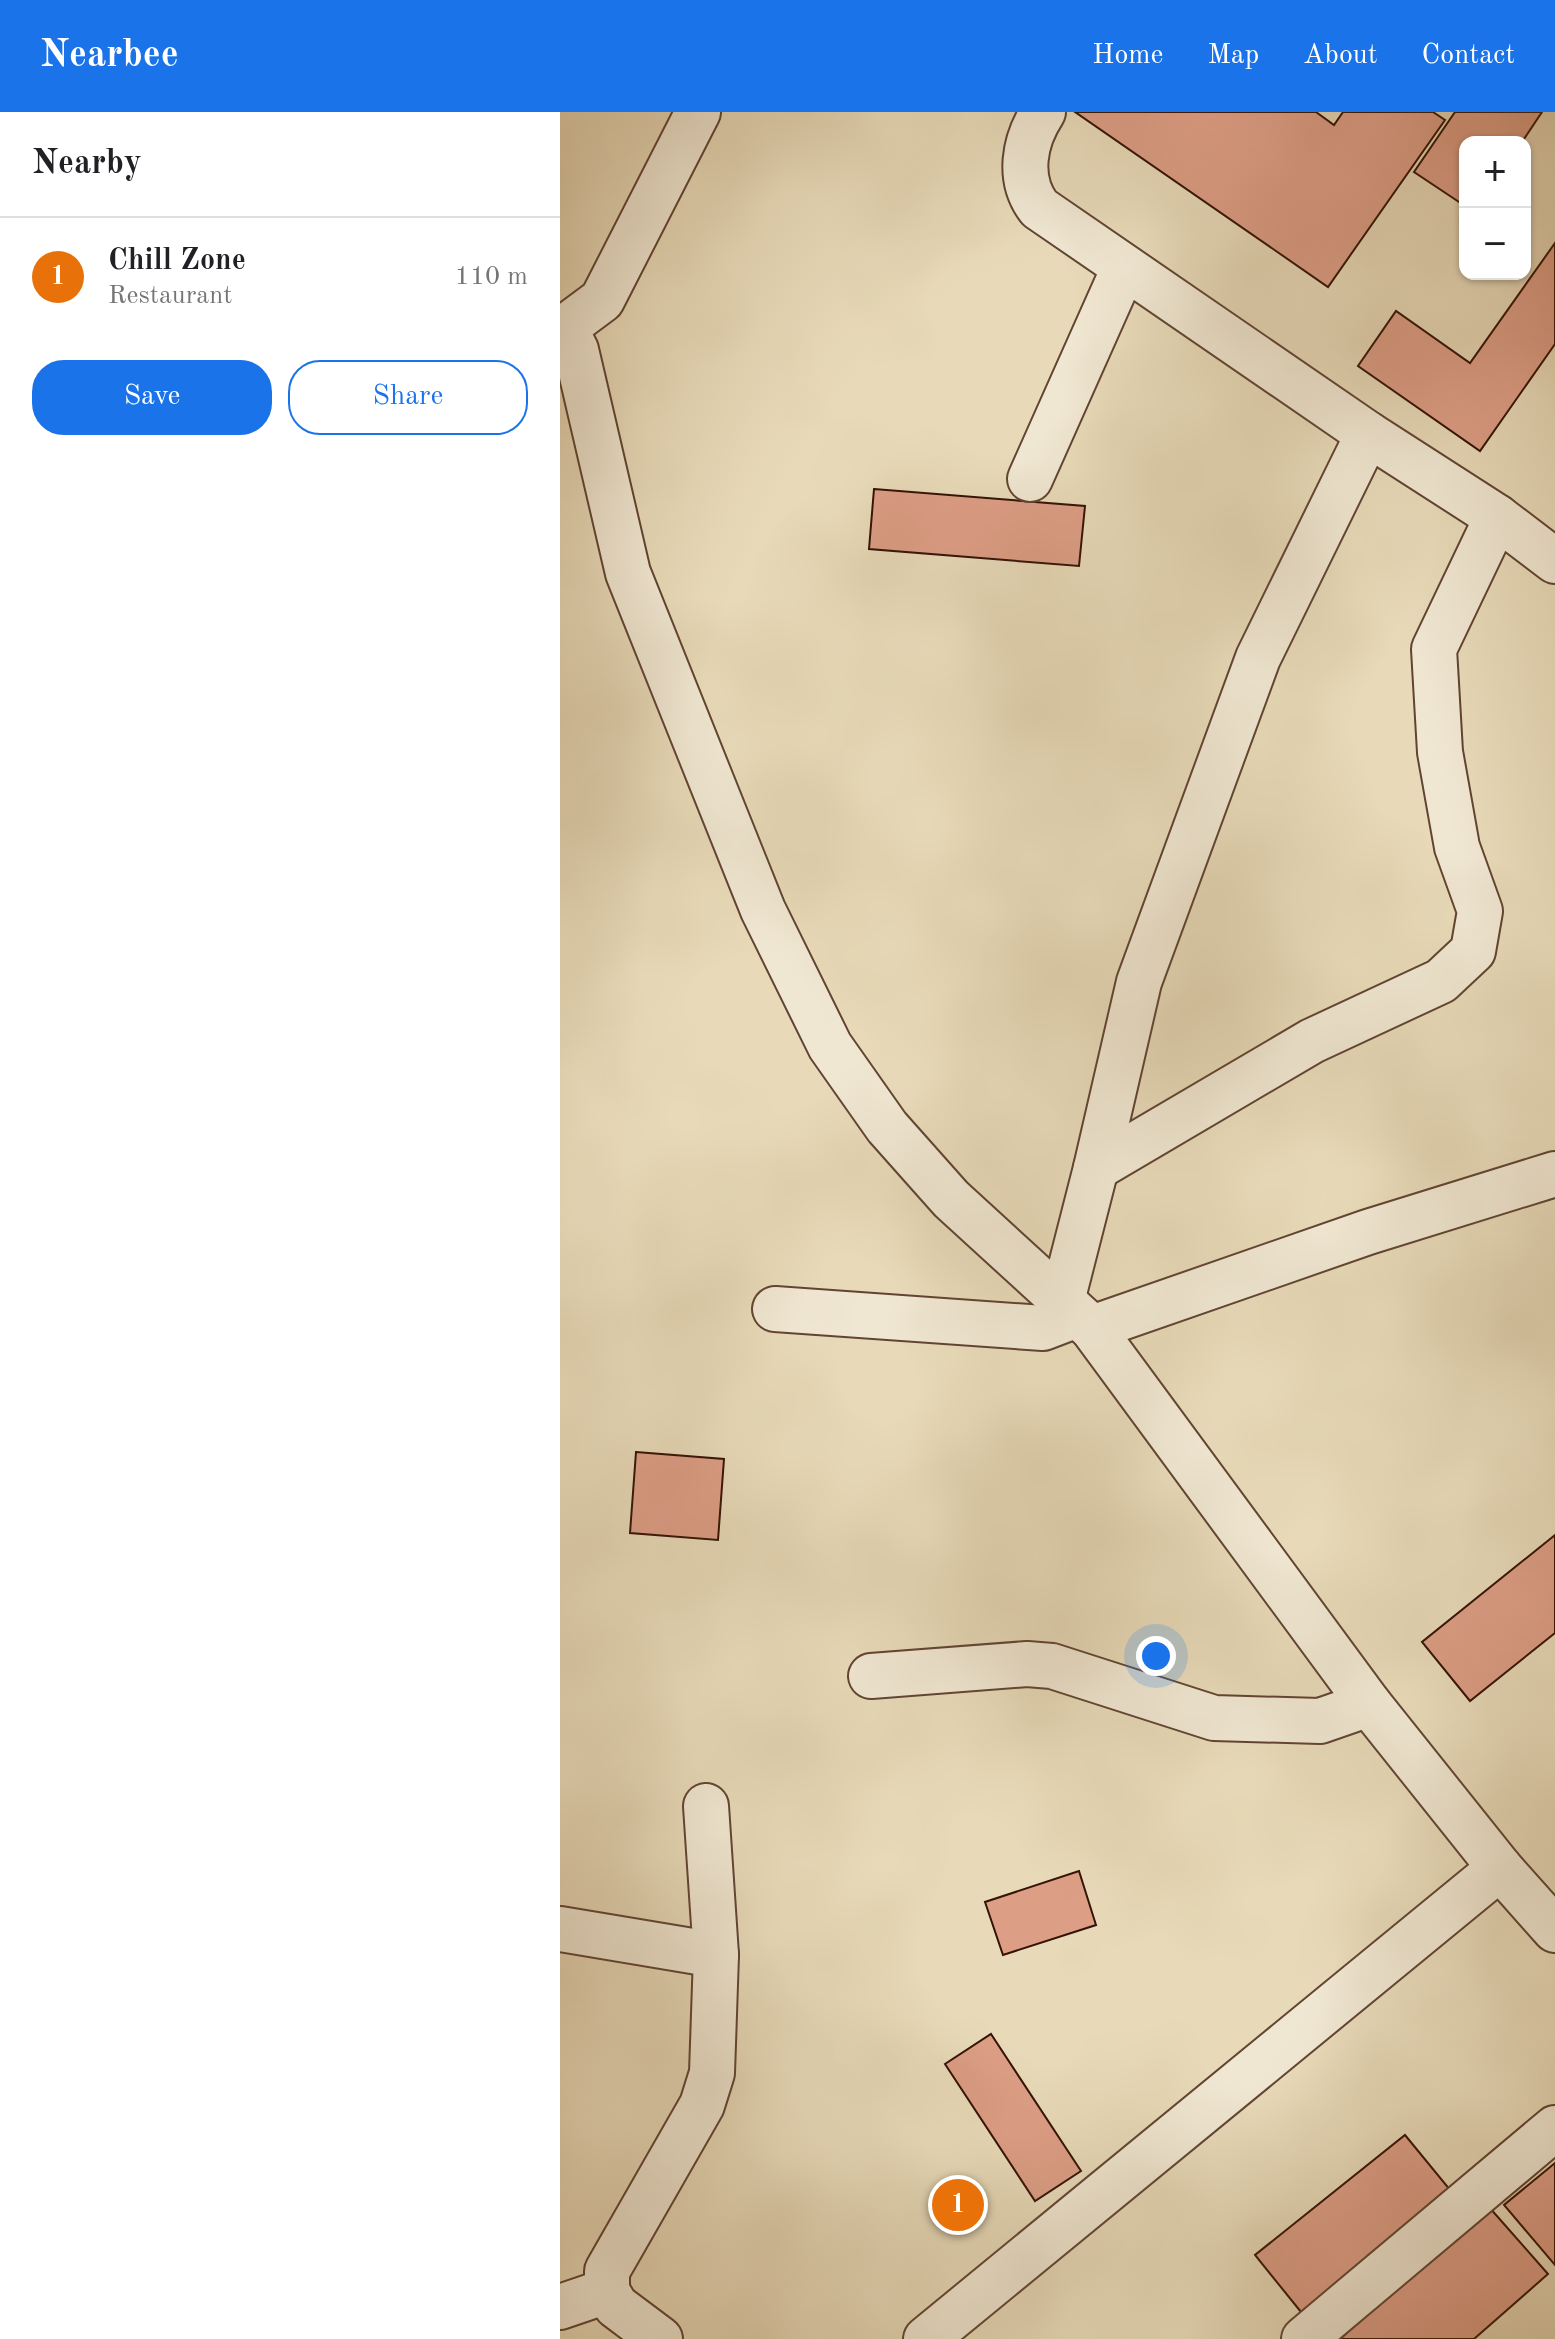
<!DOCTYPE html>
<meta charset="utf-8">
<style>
body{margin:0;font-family:"Old Standard TT",serif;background:#f2f2f2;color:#202124}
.controls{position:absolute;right:24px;top:24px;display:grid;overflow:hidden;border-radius:16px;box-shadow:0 2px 6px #0004}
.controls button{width:72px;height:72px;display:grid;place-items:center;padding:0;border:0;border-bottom:2px solid #e0e0e0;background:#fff;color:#202124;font:40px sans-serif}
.you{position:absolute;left:596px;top:1544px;width:28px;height:28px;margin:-20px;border:6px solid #fff;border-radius:50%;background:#1a73e8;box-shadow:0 0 0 12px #1a73e833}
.badge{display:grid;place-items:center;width:52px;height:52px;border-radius:50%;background:#1a73e8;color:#fff;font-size:26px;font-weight:700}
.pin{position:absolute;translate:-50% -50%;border:4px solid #fff;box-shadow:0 2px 8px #0006}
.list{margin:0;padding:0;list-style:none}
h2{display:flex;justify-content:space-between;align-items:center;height:104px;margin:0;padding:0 32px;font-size:34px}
h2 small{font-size:26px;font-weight:400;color:#757577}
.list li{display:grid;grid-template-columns:52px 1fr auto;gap:24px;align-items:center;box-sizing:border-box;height:120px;padding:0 32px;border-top:2px solid #e0e0e0}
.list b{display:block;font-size:30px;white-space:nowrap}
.list p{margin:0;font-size:26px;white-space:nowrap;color:#757577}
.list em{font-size:26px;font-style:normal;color:#757577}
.actions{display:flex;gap:16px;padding:24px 32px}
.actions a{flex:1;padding:18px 0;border:2px solid #1a73e8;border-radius:32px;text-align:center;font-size:28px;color:#1a73e8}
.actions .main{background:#1a73e8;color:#fff}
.map{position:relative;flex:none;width:995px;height:2227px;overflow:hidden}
header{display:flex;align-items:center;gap:48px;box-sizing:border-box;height:112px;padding:0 40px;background:#1a73e8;color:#fff}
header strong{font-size:38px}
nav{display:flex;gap:44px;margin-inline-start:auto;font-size:28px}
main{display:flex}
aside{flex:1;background:#fff}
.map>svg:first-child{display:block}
</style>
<header>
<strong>Nearbee</strong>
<nav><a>Home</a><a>Map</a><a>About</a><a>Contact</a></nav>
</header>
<main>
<aside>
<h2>Nearby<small></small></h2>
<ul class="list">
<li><span class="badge" style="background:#e8710a">1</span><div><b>Chill Zone</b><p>Restaurant</p></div><em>110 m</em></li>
</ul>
<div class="actions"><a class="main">Save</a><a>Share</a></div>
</aside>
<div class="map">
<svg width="995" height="2227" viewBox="0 0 995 2227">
<rect width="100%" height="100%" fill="#e8dab9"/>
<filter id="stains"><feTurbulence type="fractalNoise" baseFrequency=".0025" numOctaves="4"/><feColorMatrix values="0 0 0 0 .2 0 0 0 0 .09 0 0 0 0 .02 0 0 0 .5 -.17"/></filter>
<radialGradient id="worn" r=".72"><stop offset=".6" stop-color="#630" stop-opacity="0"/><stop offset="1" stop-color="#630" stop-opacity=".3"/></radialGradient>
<g fill="#dd9e86" stroke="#341205" stroke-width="2">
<path d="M 515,0 L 756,0 L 774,13 L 783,0 L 873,0 L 885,8 L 768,175 Z"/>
<path d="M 895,0 L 982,0 L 962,30 L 905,30 L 905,94 L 854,60 Z"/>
<path d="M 995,131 L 995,232 L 920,339 L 798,254 L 836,199 L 910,251 Z"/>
<path d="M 314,377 L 525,394 L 519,454 L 309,437 Z"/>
<path d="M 76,1340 L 164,1347 L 158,1428 L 70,1421 Z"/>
<path d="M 995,1423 L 995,1521 L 910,1589 L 862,1530 Z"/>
<path d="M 519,1759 L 536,1813 L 443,1843 L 425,1790 Z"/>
<path d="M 431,1922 L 521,2059 L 475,2089 L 385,1952 Z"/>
<path d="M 845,2023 L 891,2079 L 741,2200 L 695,2143 Z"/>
<path d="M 995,2051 L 995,2153 L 944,2093 Z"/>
<path d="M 929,2095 L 988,2162 L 914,2227 L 780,2227 Z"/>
</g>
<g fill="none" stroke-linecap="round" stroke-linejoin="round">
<g stroke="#614432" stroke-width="48">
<g id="minor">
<path d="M 483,0 C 464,29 457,67 479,96 L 808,322 L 937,405 L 995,449"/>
<path d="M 0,214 L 10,226 L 16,238 L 68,461 L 203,798 L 270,934 L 327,1015 L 391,1087 L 532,1216 L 809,1592 L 940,1756 L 995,1818"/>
<path d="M 3,217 L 42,188 L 138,0"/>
<path d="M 470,367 L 564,156"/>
<path d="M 536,1056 L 752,929 L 881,869 L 913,839 L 920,799 L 897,735 L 880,640 L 874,537 L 937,405"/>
<path d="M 502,1189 L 536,1056 L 579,870 L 698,546 L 808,322"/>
<path d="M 215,1197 L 483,1216 L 517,1203"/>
<path d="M 532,1216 L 808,1120 L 995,1062"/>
<path d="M 311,1564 L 467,1552 L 492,1554 L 654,1606 L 760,1609 L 809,1592"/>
<path d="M 0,1817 L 156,1843"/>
<path d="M 0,2195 L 47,2179"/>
<path d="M 100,2227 L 56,2194 L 47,2179 L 47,2159 L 142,1993 L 152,1961 L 156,1843 L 146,1694"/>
<path d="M 366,2227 L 940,1756"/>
<path d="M 744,2227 L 995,2016"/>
</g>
</g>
<use href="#minor" stroke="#f0e7d2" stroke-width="44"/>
</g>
<rect width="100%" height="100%" filter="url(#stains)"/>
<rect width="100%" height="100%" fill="url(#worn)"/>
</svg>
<div class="controls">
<button>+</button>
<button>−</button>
</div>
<div class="you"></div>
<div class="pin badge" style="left:398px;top:2093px;background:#e8710a">1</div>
</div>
</main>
